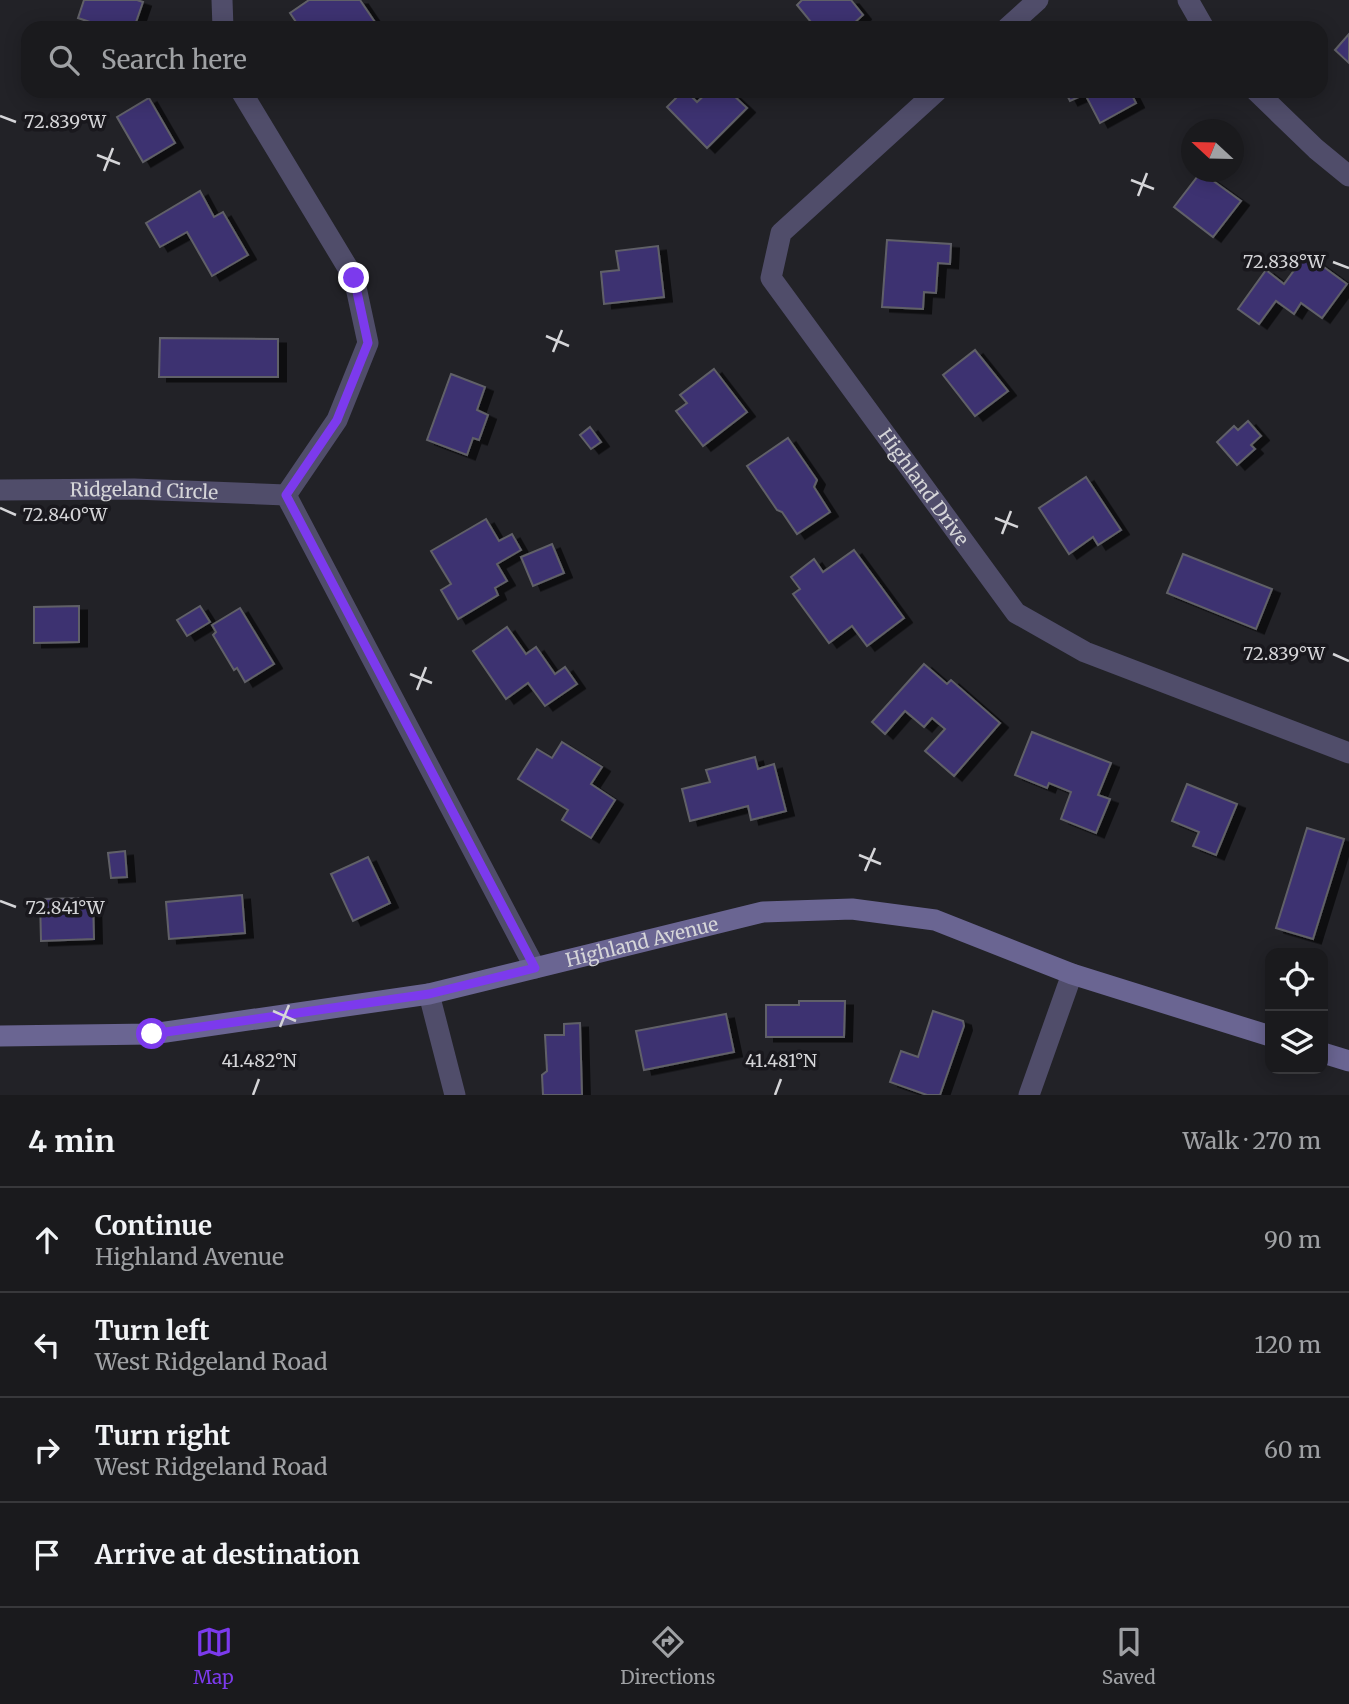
<!DOCTYPE html>
<meta charset="utf-8">
<style>
body{margin:0;font-family:Merriweather,serif;background:#232326;color:#f1f3f6}
.controls{position:absolute;right:21px;bottom:21px;display:grid;overflow:hidden;border-radius:14px;box-shadow:0 4px 18px #0003}
.controls button{width:63px;height:63px;display:grid;place-items:center;padding:0;border:0;border-bottom:2px solid #38383b;background:#1a1a1d;color:#f1f3f6;font:35px sans-serif}
.compass{position:absolute;left:1181px;top:119px;width:63px;height:63px;border-radius:50%;background:#1a1a1d;box-shadow:0 4px 18px #0003;rotate:292deg}
.stop{position:absolute;width:21px;height:21px;margin:-16px;border:5px solid #7c3aed;border-radius:50%;background:#fff}
.stop.end{background:#7c3aed;border-color:#fff;box-shadow:0 2px 7px #0008}
.list{margin:0;padding:0;list-style:none}
h2{display:flex;justify-content:space-between;align-items:center;height:91px;margin:0;padding:0 28px;font-size:30px}
h2 small{font-size:23px;font-weight:400;color:#9fa1a4}
.list li{display:grid;grid-template-columns:46px 1fr auto;gap:21px;align-items:center;box-sizing:border-box;height:105px;padding:0 28px;border-top:2px solid #38383b}
.list b{display:block;font-size:26px;white-space:nowrap}
.list p{margin:0;font-size:23px;white-space:nowrap;color:#9fa1a4}
.list em{font-size:23px;font-style:normal;color:#9fa1a4}
.icon{flex:none;width:38px;height:38px;fill:none;stroke:currentColor;stroke-width:2;stroke-linecap:round;stroke-linejoin:round}
.map{position:relative;flex:none;width:1349px;height:1095px;overflow:hidden}
.search{position:absolute;background:#1a1a1d;box-shadow:0 4px 18px #0003;left:21px;right:21px;top:21px;height:77px;display:flex;align-items:center;gap:18px;box-sizing:border-box;padding:0 24px;border-radius:21px;color:#9fa1a4;font-size:26px}
.sheet{height:511px;background:#1a1a1d}
nav{display:flex;justify-content:space-around;align-items:center;box-sizing:border-box;height:98px;border-top:2px solid #38383b;background:#1a1a1d;font-size:19px;color:#9fa1a4}
nav a{display:grid;justify-items:center;gap:4px}
nav .on{color:#7c3aed}
.map>svg:first-child{display:block}
</style>
<div class="map">
<svg width="1349" height="1095" viewBox="0 0 1349 1095">
<defs>
<filter id="shadow"><feDropShadow dx="8" dy="4.5" stdDeviation="0" flood-color="#0009"/></filter>
</defs>
<rect width="100%" height="100%" fill="#222227"/>
<g fill="#3e3271" stroke="#616167" stroke-width="2" filter="url(#shadow)">
<path d="M 84,0 L 137,0 L 143,2 L 134,28 L 108,28 L 78,18 Z"/>
<path d="M 309,0 L 360,0 L 379,28 L 300,28 L 290,13 Z"/>
<path d="M 802,0 L 851,0 L 863,15 L 851,26 L 853,28 L 803,28 L 811,22 L 797,5 Z"/>
<path d="M 1349,34 L 1349,63 L 1335,50 Z"/>
<path d="M 683,91 L 686,91 L 697,102 L 709,91 L 729,91 L 747,108 L 707,148 L 667,107 Z"/>
<path d="M 1065,91 L 1130,91 L 1136,103 L 1100,123 L 1085,94 L 1070,101 Z"/>
<path d="M 149,98 L 175,143 L 143,162 L 117,117 Z"/>
<path d="M 1201,172 L 1241,201 L 1213,237 L 1174,207 Z"/>
<path d="M 200,191 L 214,217 L 223,212 L 248,255 L 212,276 L 187,232 L 160,247 L 146,223 Z"/>
<path d="M 887,240 L 951,244 L 950,264 L 938,263 L 936,293 L 924,292 L 923,309 L 882,307 Z"/>
<path d="M 658,246 L 664,297 L 604,304 L 601,272 L 619,270 L 616,251 Z"/>
<path d="M 1306,254 L 1347,284 L 1322,318 L 1301,303 L 1294,314 L 1276,301 L 1259,324 L 1238,309 L 1266,270 L 1284,284 Z"/>
<path d="M 160,338 L 278,339 L 278,377 L 159,377 Z"/>
<path d="M 975,350 L 1008,391 L 975,416 L 943,375 Z"/>
<path d="M 714,369 L 747,412 L 703,446 L 676,411 L 687,403 L 680,395 Z"/>
<path d="M 451,374 L 485,387 L 477,410 L 488,415 L 479,440 L 473,438 L 467,455 L 427,440 Z"/>
<path d="M 1248,421 L 1261,436 L 1251,445 L 1255,449 L 1237,465 L 1217,442 L 1234,426 L 1238,430 Z"/>
<path d="M 590,427 L 601,442 L 591,449 L 580,435 Z"/>
<path d="M 788,438 L 817,480 L 814,487 L 830,512 L 797,534 L 782,512 L 777,510 L 747,466 Z"/>
<path d="M 1086,477 L 1121,530 L 1098,545 L 1093,537 L 1069,554 L 1039,508 Z"/>
<path d="M 486,519 L 499,541 L 512,534 L 521,550 L 497,564 L 507,581 L 495,588 L 498,595 L 458,619 L 441,590 L 451,584 L 431,551 Z"/>
<path d="M 552,544 L 564,573 L 533,586 L 521,557 Z"/>
<path d="M 854,550 L 904,618 L 867,646 L 852,626 L 829,643 L 793,594 L 800,589 L 791,577 L 814,559 L 823,572 Z"/>
<path d="M 1183,554 L 1272,589 L 1256,629 L 1167,593 Z"/>
<path d="M 79,606 L 79,642 L 34,643 L 34,607 Z"/>
<path d="M 200,606 L 210,622 L 187,636 L 177,620 Z"/>
<path d="M 240,608 L 274,664 L 245,682 L 237,668 L 234,670 L 213,635 L 216,632 L 212,625 Z"/>
<path d="M 507,627 L 526,654 L 536,647 L 555,674 L 565,667 L 577,684 L 545,706 L 528,683 L 506,699 L 473,651 Z"/>
<path d="M 924,664 L 947,684 L 951,680 L 1000,723 L 954,776 L 925,751 L 945,729 L 932,718 L 924,727 L 905,711 L 885,734 L 872,722 Z"/>
<path d="M 1032,732 L 1111,763 L 1098,795 L 1110,799 L 1096,833 L 1061,819 L 1071,792 L 1049,783 L 1047,788 L 1015,775 Z"/>
<path d="M 562,742 L 602,767 L 591,784 L 615,800 L 591,838 L 562,820 L 568,810 L 518,779 L 537,749 L 552,758 Z"/>
<path d="M 755,757 L 758,769 L 774,764 L 786,811 L 751,820 L 748,806 L 690,821 L 682,789 L 710,782 L 706,770 Z"/>
<path d="M 1187,784 L 1237,804 L 1216,855 L 1193,846 L 1199,832 L 1172,821 Z"/>
<path d="M 1307,828 L 1344,839 L 1313,939 L 1276,928 Z"/>
<path d="M 125,851 L 127,877 L 111,878 L 108,853 Z"/>
<path d="M 368,857 L 390,903 L 353,921 L 331,874 Z"/>
<path d="M 242,895 L 245,933 L 169,939 L 166,902 Z"/>
<path d="M 93,898 L 94,939 L 41,941 L 40,899 Z"/>
<path d="M 799,1001 L 845,1001 L 844,1037 L 766,1037 L 766,1005 L 799,1005 Z"/>
<path d="M 933,1011 L 963,1021 L 964,1026 L 940,1095 L 927,1095 L 890,1082 L 901,1051 L 918,1057 Z"/>
<path d="M 726,1014 L 734,1052 L 644,1070 L 636,1031 Z"/>
<path d="M 580,1023 L 582,1095 L 543,1095 L 542,1075 L 547,1071 L 545,1035 L 564,1035 L 564,1024 Z"/>
</g>
<g fill="none" stroke-linecap="round" stroke-linejoin="round">
<g stroke="#504d6a" stroke-width="21">
<path d="M 222,0 L 223,28"/>
<path d="M 1188,0 L 1204,28"/>
<path d="M 1007,28 L 1038,0"/>
<path d="M 241,91 L 354,278 L 368,343 L 337,420 L 286,495 L 535,968"/>
<path id="s1" d="M 937,91 L 781,233 L 771,278 L 1016,613 L 1085,652 L 1349,753"/>
<path d="M 1256,91 L 1316,149 L 1349,176"/>
<path id="s2" d="M 0,490 L 134,489 L 286,495"/>
<path d="M 429,994 L 455,1095"/>
<path d="M 1029,1095 L 1072,974"/>
</g>
<g stroke="#6a6592" stroke-width="21">
<path id="s3" d="M 0,1036 L 152,1034 L 429,994 L 763,912 L 852,909 L 935,920 L 1072,974 L 1270,1036"/>
<path d="M 1323,1053 L 1349,1061"/>
</g>
</g>
<g fill="none" stroke-linecap="round" stroke-linejoin="round">
<path stroke="#7c3aed" stroke-width="9" d="M 152,1034 L 429,994 L 535,968 L 286,495 L 337,420 L 368,343 L 354,278"/>
</g>
<path fill="none" stroke="#d5d5d8" stroke-width="2.5" d="M 0,116 L 16,122M 97,155 L 120,164M 104,171 L 113,148M 1131,180 L 1154,189M 1138,196 L 1147,173M 1333,262 L 1349,268M 546,336 L 569,346M 553,352 L 562,330M 0,508 L 16,515M 995,518 L 1018,527M 1002,534 L 1011,511M 1333,654 L 1349,661M 410,674 L 432,683M 417,690 L 426,667M 859,855 L 881,864M 865,871 L 875,848M 0,901 L 16,907M 273,1011 L 296,1021M 280,1027 L 289,1005M 253,1095 L 259,1079M 775,1095 L 781,1079"/>
<g text-anchor="middle" dominant-baseline="central" stroke-width="7" stroke-linejoin="round" paint-order="stroke">
<g font-size="19" fill="#d5d5d8" stroke="#19181d">
<text stroke="none"><textPath href="#s1" startOffset="516">Highland Drive</textPath></text>
<text stroke="none"><textPath href="#s2" startOffset="144">Ridgeland Circle</textPath></text>
<text stroke="none"><textPath href="#s3" startOffset="651">Highland Avenue</textPath></text>
</g>
</g>
<g font-size="18" text-anchor="middle" fill="#d5d5d8" stroke="#19181d" stroke-width="7" stroke-linejoin="round" paint-order="stroke">
<text x="65" y="128">72.839°W</text>
<text x="1284" y="268">72.838°W</text>
<text x="65" y="521">72.840°W</text>
<text x="1284" y="660">72.839°W</text>
<text x="65" y="914">72.841°W</text>
<text x="259" y="1067">41.482°N</text>
<text x="781" y="1067">41.481°N</text>
</g>
</svg>
<div class="controls">
<button><svg class="icon" aria-label="locate" viewBox="0 0 24 24"><circle cx="12" cy="12" r="6"/><path d="M12 2v4M12 18v4M2 12h4M18 12h4"/></svg></button>
<button><svg class="icon" aria-label="layers" viewBox="0 0 24 24"><path d="M12 4l9 5-9 5-9-5zM3 14l9 5 9-5"/></svg></button>
</div>
<svg class="compass" viewBox="-18 -18 36 36"><path d="M0-13l5 13h-10z" fill="#e53935"/><path d="M0 13l5-13h-10z" fill="#9fa1a4"/></svg>
<div class="stop" style="left:152px;top:1034px"></div>
<div class="stop end" style="left:354px;top:278px"></div>
<div class="search"><svg class="icon" aria-label="search" viewBox="0 0 24 24"><circle cx="10" cy="10" r="6"/><path d="M15 15l6 6"/></svg>Search here</div>
</div>
<section class="sheet">
<h2>4 min<small>Walk · 270 m</small></h2>
<ul class="list">
<li><svg class="icon" aria-label="ahead" viewBox="0 0 24 24"><path d="M12 20V5M6 11l6-6 6 6"/></svg><div><b>Continue</b><p>Highland Avenue</p></div><em>90 m</em></li>
<li><svg class="icon" aria-label="left" viewBox="0 0 24 24"><path d="M17 20v-9H6M10 6l-5 5 5 5"/></svg><div><b>Turn left</b><p>West Ridgeland Road</p></div><em>120 m</em></li>
<li><svg class="icon" aria-label="right" viewBox="0 0 24 24"><path d="M7 20v-9h11M14 6l5 5-5 5"/></svg><div><b>Turn right</b><p>West Ridgeland Road</p></div><em>60 m</em></li>
<li><svg class="icon" aria-label="arrive" viewBox="0 0 24 24"><path d="M6 21V4h12l-3 4 3 4H6"/></svg><div><b>Arrive at destination</b></div></li>
</ul>
</section>
<nav>
<a class="on"><svg class="icon" aria-label="map" viewBox="0 0 24 24"><path d="M3 6l6-2 6 2 6-2v14l-6 2-6-2-6 2zM9 4v14M15 6v14"/></svg>Map</a>
<a><svg class="icon" aria-label="directions" viewBox="0 0 24 24"><path d="M12 3l9 9-9 9-9-9zM9 14v-3h6M13 9l2 2-2 2"/></svg>Directions</a>
<a><svg class="icon" aria-label="saved" viewBox="0 0 24 24"><path d="M7 4h10v16l-5-4-5 4z"/></svg>Saved</a>
</nav>
